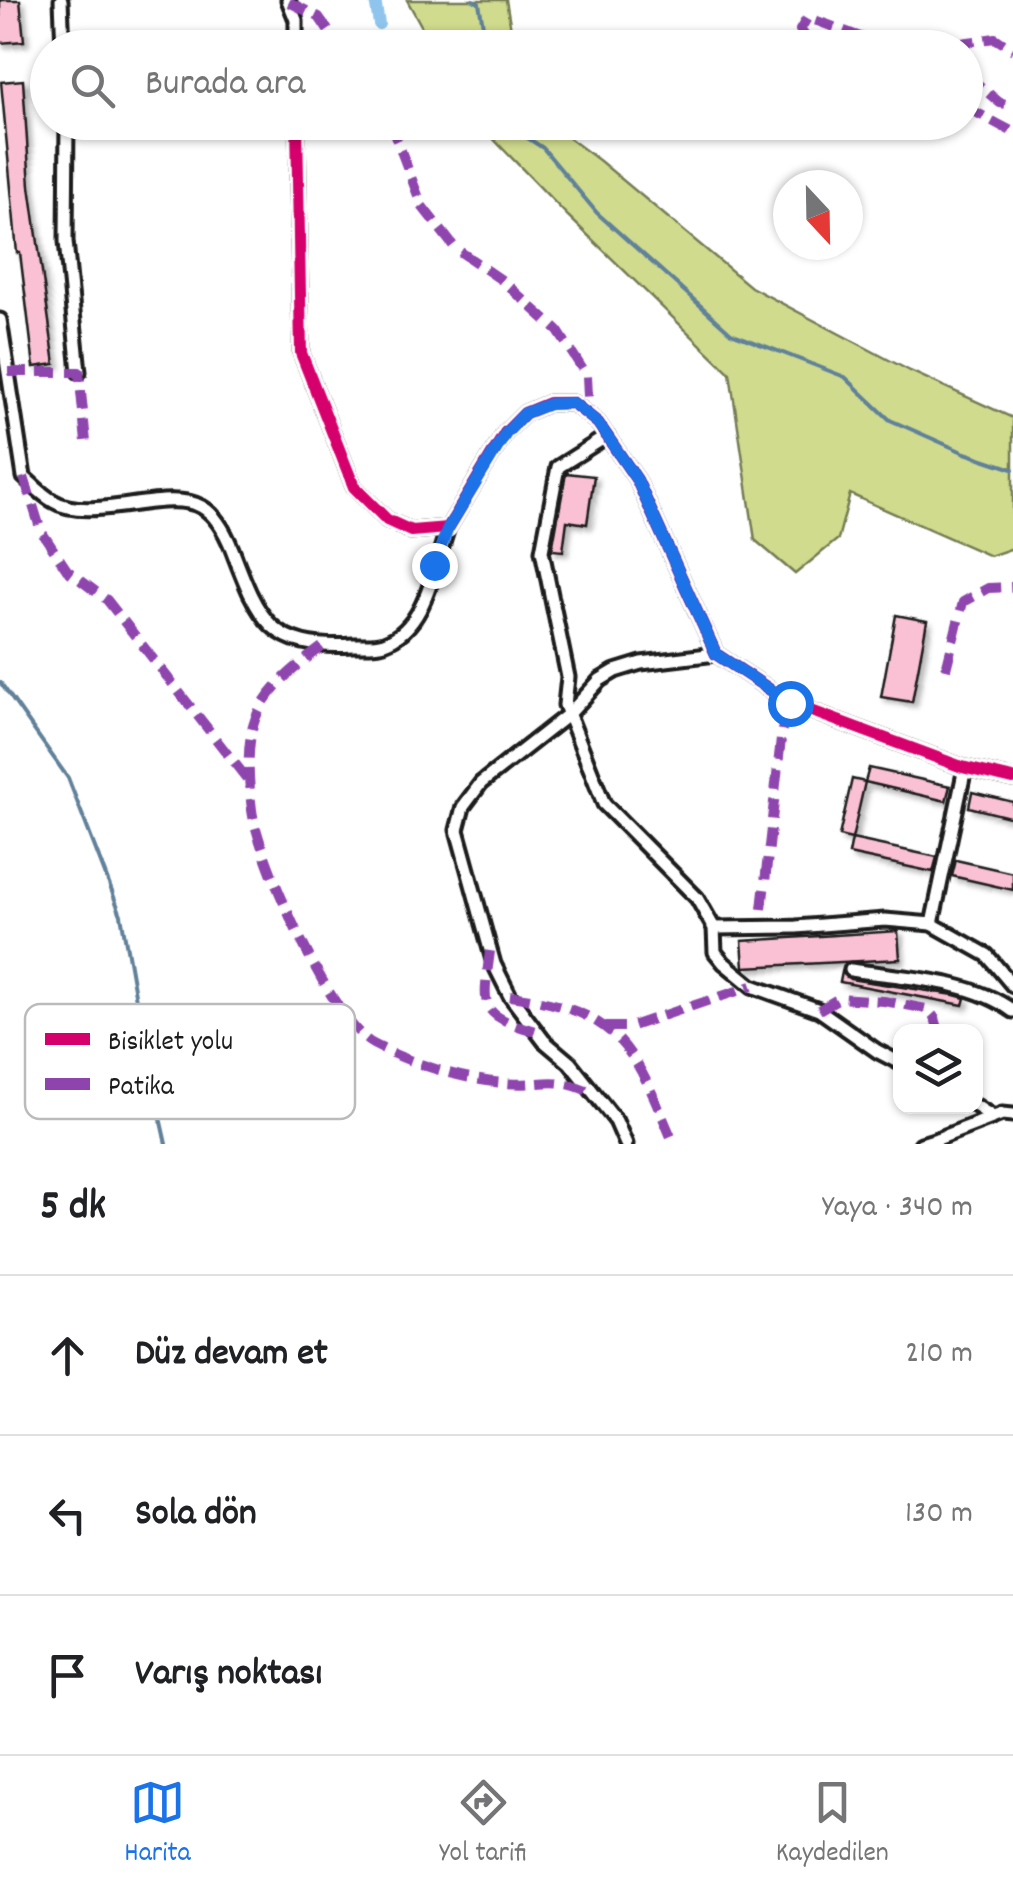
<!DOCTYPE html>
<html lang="tr">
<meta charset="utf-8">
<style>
body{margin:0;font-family:Dekko,sans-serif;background:#f6f6f6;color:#202124}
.controls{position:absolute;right:30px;bottom:30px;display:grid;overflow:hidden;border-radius:20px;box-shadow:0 2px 8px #0004}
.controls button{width:90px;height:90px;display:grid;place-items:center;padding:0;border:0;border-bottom:2px solid #e0e0e0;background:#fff;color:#202124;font:50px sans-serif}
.compass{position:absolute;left:773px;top:170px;width:90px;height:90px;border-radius:50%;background:#fff;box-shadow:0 2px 8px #0004;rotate:158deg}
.stop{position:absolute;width:30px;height:30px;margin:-22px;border:8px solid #1a73e8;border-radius:50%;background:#fff}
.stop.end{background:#1a73e8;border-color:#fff;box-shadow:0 2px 10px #0008}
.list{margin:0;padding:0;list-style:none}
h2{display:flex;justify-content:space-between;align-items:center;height:130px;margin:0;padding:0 40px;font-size:42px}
h2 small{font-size:32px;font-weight:400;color:#757577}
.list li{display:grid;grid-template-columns:65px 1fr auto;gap:30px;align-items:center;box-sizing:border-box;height:160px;padding:0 40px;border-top:2px solid #e0e0e0}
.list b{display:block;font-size:38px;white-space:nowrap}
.list em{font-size:32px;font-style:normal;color:#757577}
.icon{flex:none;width:55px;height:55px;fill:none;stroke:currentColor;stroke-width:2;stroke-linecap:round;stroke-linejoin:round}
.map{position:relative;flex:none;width:1013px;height:1144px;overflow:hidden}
.search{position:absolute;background:#fff;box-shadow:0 2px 8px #0004;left:30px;right:30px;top:30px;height:110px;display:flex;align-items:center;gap:25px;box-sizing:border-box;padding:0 35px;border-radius:55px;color:#757577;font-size:38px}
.sheet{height:610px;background:#fff}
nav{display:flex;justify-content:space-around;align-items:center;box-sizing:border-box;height:140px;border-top:2px solid #e0e0e0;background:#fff;font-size:28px;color:#757577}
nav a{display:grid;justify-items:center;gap:5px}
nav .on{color:#1a73e8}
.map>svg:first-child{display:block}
</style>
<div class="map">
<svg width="1013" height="1144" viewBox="0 0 1013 1144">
<defs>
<filter id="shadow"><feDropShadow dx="4.5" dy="4.5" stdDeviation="2.5" flood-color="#0004"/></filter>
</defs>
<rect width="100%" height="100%" fill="#fff"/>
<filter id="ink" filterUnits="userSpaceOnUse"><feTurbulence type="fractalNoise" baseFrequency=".01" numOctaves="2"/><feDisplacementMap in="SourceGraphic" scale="20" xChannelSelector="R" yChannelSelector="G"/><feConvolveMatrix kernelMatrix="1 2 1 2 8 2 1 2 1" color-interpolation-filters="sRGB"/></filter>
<g filter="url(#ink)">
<g fill="#d0db8e" stroke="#767c55" stroke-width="2.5">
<path d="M 407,0 L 506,0 L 514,47 L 433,47 Z"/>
<path d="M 478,123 L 549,123 L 600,161 L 751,287 L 910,371 L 1013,418 L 1013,548 L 990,556 L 850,494 L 838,539 L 795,574 L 755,540 L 730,373 L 568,216 Z"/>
</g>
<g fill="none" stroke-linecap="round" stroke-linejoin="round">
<g stroke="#618199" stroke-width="4">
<path d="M 473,0 L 479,3 L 487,48"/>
<path d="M 503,122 L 543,148 L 597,213 L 731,333 L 845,377 L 890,420 L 965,453 L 1013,469"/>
<path d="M 0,682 L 68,778 L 121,915 L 145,1051 L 166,1144"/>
</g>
<path stroke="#8fc5ed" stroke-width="12" d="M 375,0 L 379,24"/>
</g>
<g fill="#fac1d5" stroke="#1c1c1c" stroke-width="2.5" filter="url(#shadow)">
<path d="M 0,0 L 20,0 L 24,41 L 0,43 Z"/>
<path d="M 23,80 L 30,186 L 55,364 L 34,367 L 20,253 L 17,253 L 1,82 Z"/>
<path d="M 566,473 L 594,476 L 587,524 L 567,521 L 563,551 L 552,550 Z"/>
<path d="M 896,615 L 927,621 L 912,702 L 881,697 Z"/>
<path d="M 869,768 L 950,786 L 946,801 L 865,782 Z"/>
<path d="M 852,779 L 865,782 L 852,839 L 839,836 Z"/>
<path d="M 972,792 L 1013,802 L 1013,818 L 969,807 Z"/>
<path d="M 852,839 L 937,857 L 933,872 L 849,854 Z"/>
<path d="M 956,860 L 1013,873 L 1013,890 L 952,876 Z"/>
<path d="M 898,931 L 900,959 L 744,967 L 742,941 Z"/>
<path d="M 842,972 L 850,979 L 954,995 L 965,998 L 963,1005 L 840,982 Z"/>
</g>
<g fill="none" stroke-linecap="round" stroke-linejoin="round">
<g stroke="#1c1c1c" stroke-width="19">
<g id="minor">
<path d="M 61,0 L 63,48"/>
<path d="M 288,0 L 296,20 L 296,48"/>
<path d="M 67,122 L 66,241 L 79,372"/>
<path d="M 297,122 L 301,353 L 354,487 L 387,520 L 411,531 L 448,528 L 505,433 L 525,413 L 549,403 L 573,403 L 598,423 L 637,480 L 716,654 L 790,703 L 962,767 L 1013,779"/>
<path d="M 0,320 L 24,477 C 33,485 42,495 53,501 C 90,524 167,487 202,507 C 216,515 226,534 232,549 C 259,620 270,650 353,645 C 363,645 375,646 384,643 C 427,628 434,566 448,528"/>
<path d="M 607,436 L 558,467 L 542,551 L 568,677 L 565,705 L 604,804 L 697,898 L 714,928 L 715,952 L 724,963 L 752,986 L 819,1010 L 877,1051 L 900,1063"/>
<path d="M 932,924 L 965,768"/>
<path d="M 714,928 L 796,927 L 885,920 L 932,924 L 987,955 L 1013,986"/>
<path d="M 851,970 C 903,978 970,979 1013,1011"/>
<path d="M 976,1106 L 993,1117"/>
<path d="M 626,1144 L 616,1121 L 570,1063 L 544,1041 L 510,996 L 494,964 L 457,830 L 463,807 L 481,783 L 570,713 L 600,680 L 615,671 L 641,663 L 716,654"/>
<path d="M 921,1144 L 937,1139"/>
<path d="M 935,1144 L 937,1139 L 1002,1114 L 1013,1115"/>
</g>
</g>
<use href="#minor" stroke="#fff" stroke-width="11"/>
<g stroke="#8e44ad" stroke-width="10" stroke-dasharray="20 10" stroke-linecap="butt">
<path d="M 289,2 L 319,17 L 340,48"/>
<path d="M 831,48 L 811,42 L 800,30 L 807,18 C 840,27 871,45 904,48"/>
<path d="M 926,48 L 995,38 L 1013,50"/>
<path d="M 966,74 L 1000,103 L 1013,105"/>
<path d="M 966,107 L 1013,132"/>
<path d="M 390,122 L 422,206 L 455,248 L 503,281 L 558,331 L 587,376 L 589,416"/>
<path d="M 8,372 L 79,372 L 86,442"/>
<path d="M 24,477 L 41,531 L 67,570 L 107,600 L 251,784"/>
<path d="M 322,647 C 295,667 262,692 253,726 C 246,751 249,785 252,810 C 258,857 332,1023 373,1044 C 409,1063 464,1080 504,1083 C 544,1087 552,1074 593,1093"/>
<path d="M 946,669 L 963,602 L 988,588 L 1013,587"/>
<path d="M 762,909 L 782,730 L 790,703"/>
<path d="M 490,951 C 483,1008 477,1014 535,1031"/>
<path d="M 510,996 C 621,1010 634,1049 674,1144"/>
<path d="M 819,1010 L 839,998 L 884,1001 L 927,1009 L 935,1018 L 939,1032"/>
<path d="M 604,1027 L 629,1027 L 752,986"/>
</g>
<g stroke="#fff" stroke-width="19">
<path id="cycleway" d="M 297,122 L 301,353 L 354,487 L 387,520 L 411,531 L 448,528 L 505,433 L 525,413 L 549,403 L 573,403 L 598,423 L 637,480 L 716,654 L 790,703 L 962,767 L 1013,779"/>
</g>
<use href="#cycleway" stroke="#d6006c" stroke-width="12"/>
</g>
</g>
<g fill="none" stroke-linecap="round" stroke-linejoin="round" filter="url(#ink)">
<path stroke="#1a73e8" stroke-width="12" d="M 434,565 L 448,528 L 506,433 L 525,413 L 549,404 L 573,403 L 598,423 L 637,480 L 716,654 L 790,703"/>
</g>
<rect x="25" y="1004" width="330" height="115" rx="15" fill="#fff" stroke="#bbb" stroke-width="2.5"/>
<rect x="45" y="1033" width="45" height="12" fill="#d6006c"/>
<rect x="45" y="1078" width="45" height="12" fill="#8e44ad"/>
<g font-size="28" fill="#1c1c1c">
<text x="108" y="1049">Bisiklet yolu</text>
<text x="108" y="1094">Patika</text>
</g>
</svg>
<div class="controls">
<button><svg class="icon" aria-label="layers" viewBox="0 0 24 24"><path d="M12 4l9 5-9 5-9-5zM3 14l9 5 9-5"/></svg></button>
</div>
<svg class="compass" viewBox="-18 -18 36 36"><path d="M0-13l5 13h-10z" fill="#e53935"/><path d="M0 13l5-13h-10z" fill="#757577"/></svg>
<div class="stop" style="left:790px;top:703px"></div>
<div class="stop end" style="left:434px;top:565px"></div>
<div class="search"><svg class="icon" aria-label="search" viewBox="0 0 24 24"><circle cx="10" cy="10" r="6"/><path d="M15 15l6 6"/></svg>Burada ara</div>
</div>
<section class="sheet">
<h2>5 dk<small>Yaya · 340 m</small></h2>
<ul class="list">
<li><svg class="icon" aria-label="ahead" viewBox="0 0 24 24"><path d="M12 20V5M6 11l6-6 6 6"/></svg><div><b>Düz devam et</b></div><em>210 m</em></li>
<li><svg class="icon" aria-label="left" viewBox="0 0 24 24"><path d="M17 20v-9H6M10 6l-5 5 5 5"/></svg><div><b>Sola dön</b></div><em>130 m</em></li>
<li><svg class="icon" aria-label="arrive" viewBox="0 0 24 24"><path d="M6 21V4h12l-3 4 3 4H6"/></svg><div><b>Varış noktası</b></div></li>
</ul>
</section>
<nav>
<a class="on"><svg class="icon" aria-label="map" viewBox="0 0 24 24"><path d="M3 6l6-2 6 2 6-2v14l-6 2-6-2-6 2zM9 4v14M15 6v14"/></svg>Harita</a>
<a><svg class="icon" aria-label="directions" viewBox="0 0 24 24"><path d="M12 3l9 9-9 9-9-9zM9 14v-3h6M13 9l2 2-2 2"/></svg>Yol tarifi</a>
<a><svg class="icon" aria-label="saved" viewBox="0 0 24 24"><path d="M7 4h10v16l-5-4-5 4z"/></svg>Kaydedilen</a>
</nav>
